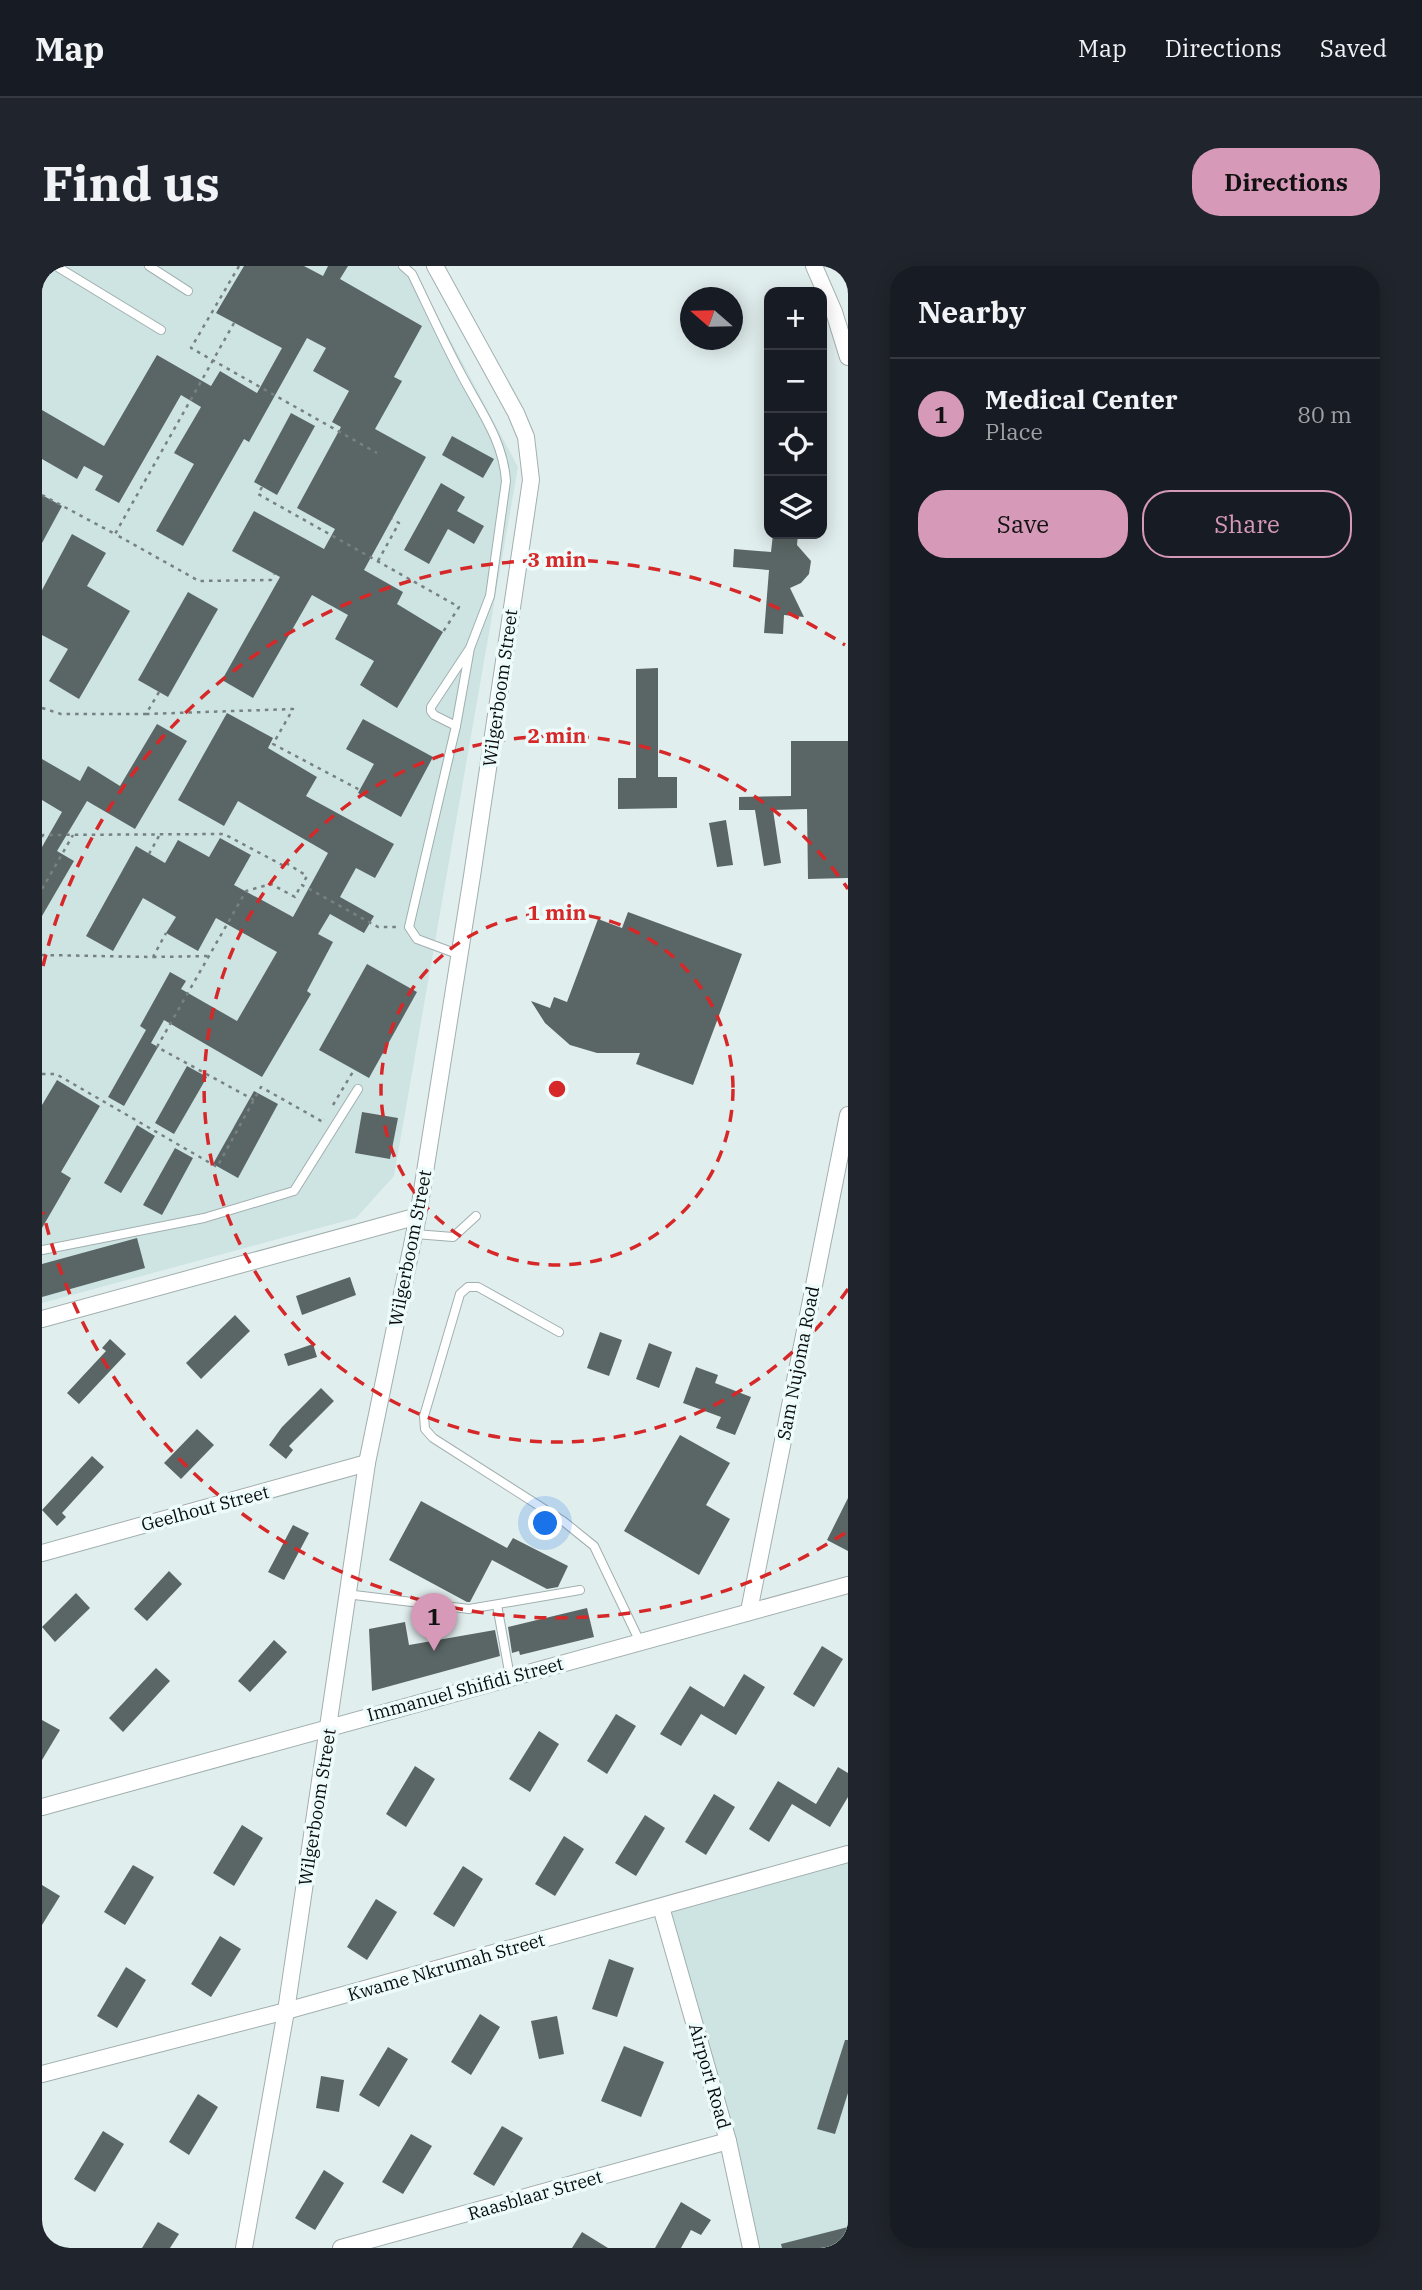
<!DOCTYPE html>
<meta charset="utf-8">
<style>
body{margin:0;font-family:"IBM Plex Serif",serif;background:#20242c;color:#f1f3f6}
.controls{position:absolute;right:21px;top:21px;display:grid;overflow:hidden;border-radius:14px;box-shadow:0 4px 18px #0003}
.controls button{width:63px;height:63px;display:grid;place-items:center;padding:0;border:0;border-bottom:2px solid #363941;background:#171b24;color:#f1f3f6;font:35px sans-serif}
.compass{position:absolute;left:638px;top:21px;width:63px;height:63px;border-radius:50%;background:#171b24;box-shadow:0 4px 18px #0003;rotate:290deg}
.you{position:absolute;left:504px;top:1258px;width:24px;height:24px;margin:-18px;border:5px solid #fff;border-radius:50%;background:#1a73e8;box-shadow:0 0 0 10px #1a73e833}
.badge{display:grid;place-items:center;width:46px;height:46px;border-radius:50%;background:#d699b8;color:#111;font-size:23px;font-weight:700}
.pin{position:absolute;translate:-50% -58px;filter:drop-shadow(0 2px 4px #0008)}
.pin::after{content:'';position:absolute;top:37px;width:24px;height:21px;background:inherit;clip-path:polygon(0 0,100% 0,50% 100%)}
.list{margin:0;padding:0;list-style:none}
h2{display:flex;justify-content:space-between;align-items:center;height:91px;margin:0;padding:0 28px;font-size:30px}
h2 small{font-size:23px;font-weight:400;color:#9ea1a6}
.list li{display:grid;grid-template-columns:46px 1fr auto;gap:21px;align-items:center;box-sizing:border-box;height:112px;padding:0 28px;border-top:2px solid #363941}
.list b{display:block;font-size:26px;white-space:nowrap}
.list p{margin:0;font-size:23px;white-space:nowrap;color:#9ea1a6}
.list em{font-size:23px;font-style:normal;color:#9ea1a6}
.actions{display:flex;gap:14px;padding:21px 28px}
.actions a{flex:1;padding:16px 0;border:2px solid #d699b8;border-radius:28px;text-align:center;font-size:24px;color:#d699b8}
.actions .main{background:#d699b8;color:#111}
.icon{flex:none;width:38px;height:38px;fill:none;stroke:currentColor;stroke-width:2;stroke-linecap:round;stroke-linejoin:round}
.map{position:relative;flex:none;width:806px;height:1982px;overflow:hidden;border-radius:28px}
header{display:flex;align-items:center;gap:42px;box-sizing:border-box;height:98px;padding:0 35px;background:#171b24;border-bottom:2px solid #363941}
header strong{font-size:33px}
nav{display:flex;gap:38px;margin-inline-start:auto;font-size:24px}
.intro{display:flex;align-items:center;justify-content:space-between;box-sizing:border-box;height:168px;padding:0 42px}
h1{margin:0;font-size:49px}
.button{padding:18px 32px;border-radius:28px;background:#d699b8;color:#111;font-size:24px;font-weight:700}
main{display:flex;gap:42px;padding:0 42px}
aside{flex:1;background:#171b24;border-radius:28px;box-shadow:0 4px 18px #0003}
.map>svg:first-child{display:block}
</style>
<header>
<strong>Map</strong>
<nav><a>Map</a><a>Directions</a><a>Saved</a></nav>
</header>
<div class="intro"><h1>Find us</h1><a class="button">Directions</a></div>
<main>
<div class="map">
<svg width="806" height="1982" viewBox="0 0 806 1982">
<rect width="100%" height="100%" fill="#e1eeee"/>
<g fill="#cde4e3">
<path d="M 0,0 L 369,0 L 476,201 L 352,910 L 314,952 L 0,1037 Z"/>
<path d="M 806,1588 L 806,1982 L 709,1982 L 619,1641 Z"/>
</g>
<g fill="#5a6665">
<path d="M 202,0 L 262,0 L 281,10 L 286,0 L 306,0 L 298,13 L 380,60 L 352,111 L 360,115 L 333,163 L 384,191 L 322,304 L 361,326 L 355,338 L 401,366 L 355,442 L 318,419 L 332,395 L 293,373 L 306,349 L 270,329 L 211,432 L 180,414 L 238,311 L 190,285 L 212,245 L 282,283 L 293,263 L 255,242 L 299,161 L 290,156 L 307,125 L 271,105 L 284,82 L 265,72 L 207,176 L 202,173 L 141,280 L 114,265 L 152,198 L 132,187 L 159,141 L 139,129 L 77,237 L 53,224 L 61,210 L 42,200 L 35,213 L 0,193 L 0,144 L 62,180 L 115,89 L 169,120 L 178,105 L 215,127 L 240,82 L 174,47 Z"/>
<path d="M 249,147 L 273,160 L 235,229 L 212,216 Z"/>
<path d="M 410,170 L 452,193 L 441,212 L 400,189 Z"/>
<path d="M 399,217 L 423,231 L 415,245 L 442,260 L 432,278 L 406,263 L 387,298 L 362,284 Z"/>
<path d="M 0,229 L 20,240 L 0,277 Z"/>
<path d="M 30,268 L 64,287 L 45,320 L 88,345 L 37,433 L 7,415 L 26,383 L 0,369 L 0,324 Z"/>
<path d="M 731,268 L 756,268 L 755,279 L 769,295 L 767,308 L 759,317 L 748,322 L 762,351 L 742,349 L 741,368 L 722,367 L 727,304 L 691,301 L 692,283 L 729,286 Z"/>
<path d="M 146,326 L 176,343 L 126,431 L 96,414 Z"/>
<path d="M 616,402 L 616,511 L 635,511 L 635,542 L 576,543 L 576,512 L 594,512 L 594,403 Z"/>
<path d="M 185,447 L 231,472 L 226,482 L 275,511 L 264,530 L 352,578 L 333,612 L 314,602 L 298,631 L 332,650 L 322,667 L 288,648 L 276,668 L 291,676 L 265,725 L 269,728 L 220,811 L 122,754 L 109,777 L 116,781 L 82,840 L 66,831 L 104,764 L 98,760 L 128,706 L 144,715 L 139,723 L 195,755 L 235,686 L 174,652 L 156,685 L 124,667 L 134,651 L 101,632 L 71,685 L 44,670 L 94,580 L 123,597 L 136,574 L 167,591 L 178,572 L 209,589 L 192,619 L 251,651 L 286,587 L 196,535 L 182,560 L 136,534 Z"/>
<path d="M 321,453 L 391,491 L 359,551 L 316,527 L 332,498 L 304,483 Z"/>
<path d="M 115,458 L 145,475 L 93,563 L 45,535 L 15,585 L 32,595 L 0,650 L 0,581 L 20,546 L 0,534 L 0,493 L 38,515 L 46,500 L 78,520 Z"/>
<path d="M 749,475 L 806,475 L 806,612 L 766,613 L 765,543 L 731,544 L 739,597 L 722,600 L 713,544 L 697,544 L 697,531 L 749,530 Z"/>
<path d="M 684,554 L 691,599 L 675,601 L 667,557 Z"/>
<path d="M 586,646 L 700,688 L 651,819 L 594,798 L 598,787 L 555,787 L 528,779 L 503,757 L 489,735 L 508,742 L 512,731 L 525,736 L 556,653 L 580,662 Z"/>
<path d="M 325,698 L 375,726 L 327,812 L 277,784 Z"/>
<path d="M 145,800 L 165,811 L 132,868 L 113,857 Z"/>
<path d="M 15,814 L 58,840 L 19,906 L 29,912 L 0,962 L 0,839 Z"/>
<path d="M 212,825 L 236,838 L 196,912 L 171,898 Z"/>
<path d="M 320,846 L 356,852 L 348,893 L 313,887 Z"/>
<path d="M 95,859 L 113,870 L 79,927 L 62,917 Z"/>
<path d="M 133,882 L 151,892 L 120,949 L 101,939 Z"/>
<path d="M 95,972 L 103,1002 L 0,1031 L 0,998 Z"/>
<path d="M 308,1011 L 314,1029 L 260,1049 L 254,1030 Z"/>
<path d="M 193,1049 L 208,1065 L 159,1113 L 144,1097 Z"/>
<path d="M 558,1066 L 580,1074 L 567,1110 L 545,1102 Z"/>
<path d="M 68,1073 L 84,1088 L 37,1138 L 25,1127 L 64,1085 L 60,1082 Z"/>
<path d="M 607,1077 L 630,1086 L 617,1122 L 594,1113 Z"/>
<path d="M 271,1078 L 275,1091 L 246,1100 L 242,1088 Z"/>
<path d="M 654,1101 L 676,1109 L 673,1117 L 709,1131 L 693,1169 L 674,1162 L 679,1151 L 641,1137 Z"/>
<path d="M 279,1122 L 292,1135 L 247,1180 L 251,1184 L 244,1193 L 227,1179 L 240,1161 Z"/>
<path d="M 155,1163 L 172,1179 L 139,1213 L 122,1197 Z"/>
<path d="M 638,1169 L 688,1197 L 664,1239 L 688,1253 L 657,1309 L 582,1265 Z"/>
<path d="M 50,1190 L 62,1201 L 20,1247 L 24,1251 L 15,1260 L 0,1244 Z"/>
<path d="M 806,1232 L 806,1285 L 785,1274 Z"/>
<path d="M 379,1235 L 465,1282 L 471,1272 L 526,1300 L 516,1321 L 505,1323 L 450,1294 L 428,1336 L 425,1336 L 347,1294 Z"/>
<path d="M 251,1259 L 267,1267 L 242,1314 L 226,1306 Z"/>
<path d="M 127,1305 L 140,1318 L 105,1355 L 92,1343 Z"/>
<path d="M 34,1327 L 48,1342 L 13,1376 L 0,1361 Z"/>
<path d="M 545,1342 L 552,1371 L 478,1389 L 477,1385 L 470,1387 L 466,1361 Z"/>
<path d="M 363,1356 L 367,1379 L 453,1364 L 458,1390 L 330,1425 L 327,1363 Z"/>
<path d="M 232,1374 L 245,1386 L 208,1426 L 196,1415 Z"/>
<path d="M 780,1380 L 801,1393 L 772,1441 L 751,1428 Z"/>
<path d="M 114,1402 L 128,1415 L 81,1466 L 67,1452 Z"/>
<path d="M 702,1408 L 723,1421 L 694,1469 L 659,1448 L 639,1480 L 618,1468 L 648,1420 L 682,1441 Z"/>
<path d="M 574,1448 L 594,1460 L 565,1508 L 545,1495 Z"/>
<path d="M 0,1454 L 18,1464 L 0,1494 Z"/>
<path d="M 497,1465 L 517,1478 L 488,1526 L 467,1513 Z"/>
<path d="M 373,1500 L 393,1513 L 364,1561 L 344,1548 Z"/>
<path d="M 796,1501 L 806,1507 L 806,1531 L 788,1561 L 750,1538 L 727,1576 L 707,1563 L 736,1515 L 774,1538 Z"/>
<path d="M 672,1528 L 693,1541 L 664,1589 L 643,1576 Z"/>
<path d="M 603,1549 L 623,1562 L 594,1610 L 573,1597 Z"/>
<path d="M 200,1559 L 221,1572 L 192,1620 L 171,1607 Z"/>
<path d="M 522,1570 L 542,1583 L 513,1630 L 493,1618 Z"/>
<path d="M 91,1599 L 112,1611 L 83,1659 L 62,1646 Z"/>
<path d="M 421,1600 L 441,1613 L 412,1661 L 391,1648 Z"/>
<path d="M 0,1619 L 18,1630 L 0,1659 Z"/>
<path d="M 334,1633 L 355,1646 L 325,1694 L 305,1681 Z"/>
<path d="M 178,1670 L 199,1683 L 169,1731 L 149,1718 Z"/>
<path d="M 567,1693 L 592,1702 L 575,1751 L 550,1743 Z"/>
<path d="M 84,1701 L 104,1714 L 75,1762 L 55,1750 Z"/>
<path d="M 438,1748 L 458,1761 L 429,1809 L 409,1796 Z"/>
<path d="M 515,1750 L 522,1788 L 497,1793 L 489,1755 Z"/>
<path d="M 803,1774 L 806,1774 L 806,1827 L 793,1868 L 775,1863 Z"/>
<path d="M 582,1780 L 622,1796 L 599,1851 L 559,1835 Z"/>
<path d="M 346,1781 L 366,1793 L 337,1841 L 317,1829 Z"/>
<path d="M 279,1810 L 302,1814 L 297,1846 L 274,1842 Z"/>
<path d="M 156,1828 L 176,1841 L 147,1889 L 127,1876 Z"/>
<path d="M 460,1860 L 481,1872 L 452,1920 L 431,1908 Z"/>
<path d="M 61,1865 L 82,1878 L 53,1926 L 32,1913 Z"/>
<path d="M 369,1868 L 390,1880 L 361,1928 L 340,1916 Z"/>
<path d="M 282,1904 L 302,1917 L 273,1964 L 253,1952 Z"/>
<path d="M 639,1936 L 669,1954 L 659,1969 L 649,1964 L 639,1982 L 613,1982 Z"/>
<path d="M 116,1956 L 137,1968 L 128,1982 L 100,1982 Z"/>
<path d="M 806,1961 L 806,1982 L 740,1982 L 739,1978 Z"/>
<path d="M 540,1966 L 566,1982 L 530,1982 Z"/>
</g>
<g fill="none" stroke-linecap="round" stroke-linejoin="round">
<g stroke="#a2afaf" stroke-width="10">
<g id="lane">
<path d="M 14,0 L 119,64"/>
<path d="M 107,0 L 146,25"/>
<path d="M 361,0 L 370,8 C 386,41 401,74 418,106 C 437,143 461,173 464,215 L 448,330 L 428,382 L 414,460 L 392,449 L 389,445 L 389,441 L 428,382"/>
<path d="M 414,460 L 367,661 L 375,673 L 418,689"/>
<path d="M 373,968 L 411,971 L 434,950"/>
<path d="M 0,984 L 162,952 L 252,925 L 316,823"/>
<path d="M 517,1066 L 436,1021 L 426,1021 L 418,1028 L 382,1150 L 383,1163 L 391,1172 L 521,1255 L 552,1280 L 598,1376"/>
<path d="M 304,1328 L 427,1343 L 538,1324"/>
<path d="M 455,1339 L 468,1411"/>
</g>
</g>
<g stroke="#a2afaf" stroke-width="18">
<g id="street">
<path d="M 772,0 L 792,46 L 806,91"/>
<path d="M 0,1053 L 376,950"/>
<path d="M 0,1287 L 325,1197"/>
<path d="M 707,1345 L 806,849"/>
<path d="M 0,1541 L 806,1319"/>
<path d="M 619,1641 L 686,1875 L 709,1982"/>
<path d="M 0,1808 L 244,1745 L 806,1588"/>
<path d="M 202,1982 L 244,1745 L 325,1197 L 376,950 L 430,610 L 489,214 L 484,171 L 474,147 L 393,0"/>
<path d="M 299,1982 L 686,1875"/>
</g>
</g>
<g stroke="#788181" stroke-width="2.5" stroke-dasharray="3.5 5" stroke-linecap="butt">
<path d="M 197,0 L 149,82 L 335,187"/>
<path d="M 192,57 L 73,268 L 157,315 L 229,314 L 232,308"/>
<path d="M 220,221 L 216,228 L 417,341 L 401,366"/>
<path d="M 0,229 L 73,268"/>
<path d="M 336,295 L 357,257 L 350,253"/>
<path d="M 117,426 L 104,448 L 251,443 L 231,478 L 318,524"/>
<path d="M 0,442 L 19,448 L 104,448"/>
<path d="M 0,571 L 1,569 L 182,568 L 242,600 L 244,597 L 265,610 L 260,619 L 336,661 L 358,661"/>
<path d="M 107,588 L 118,568"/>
<path d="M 0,623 L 31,569"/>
<path d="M 0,689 L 111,691 L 124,667"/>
<path d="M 111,691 L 167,690"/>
<path d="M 0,808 L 14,808 L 175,901 L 219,821 L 281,856 L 282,853"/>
<path d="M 212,834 L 115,781 L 204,625 L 229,618 L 253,631 L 259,619"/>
<path d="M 291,839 L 312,804"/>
</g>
<use href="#lane" stroke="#fff" stroke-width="8"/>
<use href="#street" stroke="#fff" stroke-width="16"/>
</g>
<g fill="none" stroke="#d62828" stroke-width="3.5" stroke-dasharray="12 9">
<circle cx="515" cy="823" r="176"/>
<path d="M806 1023A353 353 0 1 1 806 623"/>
<path d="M803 1267A529 529 0 0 1 1 946M1 700A529 529 0 0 1 803 379"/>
</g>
<g text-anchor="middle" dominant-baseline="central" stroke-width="7" stroke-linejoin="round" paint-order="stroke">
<g font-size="18" fill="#080c0c" stroke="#eefbfb">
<text transform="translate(458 422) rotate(-82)">Wilgerboom Street</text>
<text transform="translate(368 982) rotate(-79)">Wilgerboom Street</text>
<text transform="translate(756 1097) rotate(-79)">Sam Nujoma Road</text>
<text transform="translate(163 1242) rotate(-15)">Geelhout Street</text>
<text transform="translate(423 1423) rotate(-15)">Immanuel Shifidi Street</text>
<text transform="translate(275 1541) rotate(-81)">Wilgerboom Street</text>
<text transform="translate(404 1701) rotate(-16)">Kwame Nkrumah Street</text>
<text transform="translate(668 1810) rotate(74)">Airport Road</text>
<text transform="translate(493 1929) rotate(-16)">Raasblaar Street</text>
</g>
</g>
<circle cx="515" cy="823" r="10" fill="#d62828" stroke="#eefbfb" stroke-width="3.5"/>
<g font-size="21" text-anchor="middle" font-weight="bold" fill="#d62828" stroke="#eefbfb" stroke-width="7" stroke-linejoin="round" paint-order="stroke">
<text x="515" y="301">3 min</text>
<text x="515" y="477">2 min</text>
<text x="515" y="654">1 min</text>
</g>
</svg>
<div class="controls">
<button>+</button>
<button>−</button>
<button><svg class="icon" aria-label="locate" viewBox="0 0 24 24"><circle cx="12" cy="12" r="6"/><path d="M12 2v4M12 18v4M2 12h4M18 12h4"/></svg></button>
<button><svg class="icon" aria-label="layers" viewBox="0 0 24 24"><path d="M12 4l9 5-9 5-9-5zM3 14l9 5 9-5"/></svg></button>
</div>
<svg class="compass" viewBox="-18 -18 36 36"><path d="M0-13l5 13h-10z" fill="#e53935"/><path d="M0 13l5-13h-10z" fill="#9ea1a6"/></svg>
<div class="you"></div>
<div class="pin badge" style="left:392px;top:1385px">1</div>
</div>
<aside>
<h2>Nearby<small></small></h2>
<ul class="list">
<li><span class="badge">1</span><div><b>Medical Center</b><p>Place</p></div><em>80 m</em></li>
</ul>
<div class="actions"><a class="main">Save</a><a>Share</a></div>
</aside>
</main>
